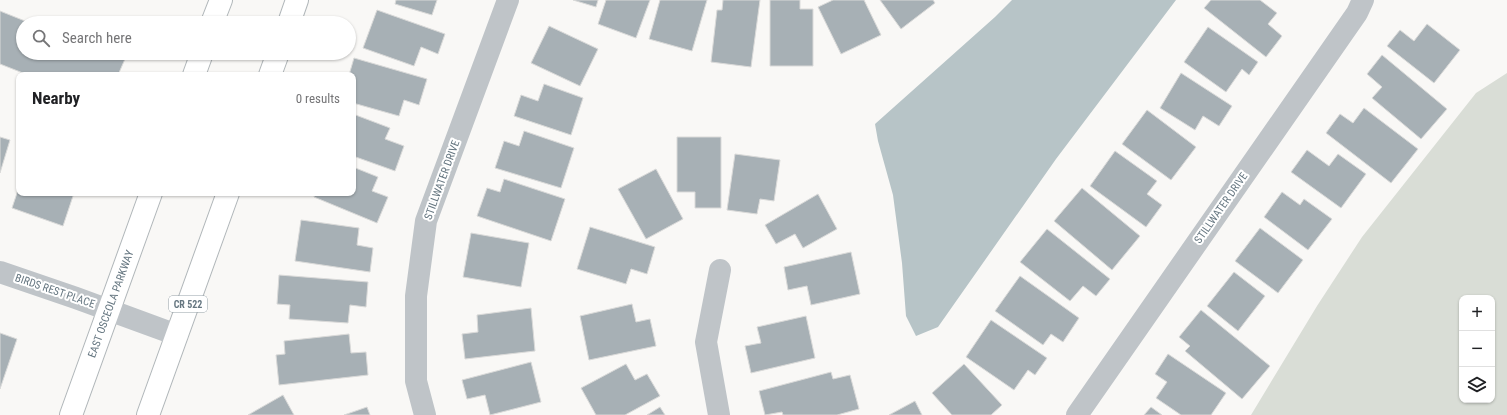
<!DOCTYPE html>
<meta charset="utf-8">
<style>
body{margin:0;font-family:"Roboto Condensed",sans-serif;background:#f6f6f6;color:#202124}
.controls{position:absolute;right:12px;bottom:12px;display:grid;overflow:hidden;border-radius:8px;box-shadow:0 1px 3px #0004}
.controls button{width:36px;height:36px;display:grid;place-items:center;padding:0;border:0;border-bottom:1px solid #e0e0e0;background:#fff;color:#202124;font:20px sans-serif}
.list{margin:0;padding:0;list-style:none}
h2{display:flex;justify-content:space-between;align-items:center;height:52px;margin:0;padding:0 16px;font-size:17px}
h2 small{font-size:13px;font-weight:400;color:#757577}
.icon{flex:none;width:22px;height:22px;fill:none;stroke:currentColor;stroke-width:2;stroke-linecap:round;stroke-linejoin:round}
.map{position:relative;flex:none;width:1507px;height:415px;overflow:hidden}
.search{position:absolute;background:#fff;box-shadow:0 1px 3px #0004;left:16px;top:16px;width:340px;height:44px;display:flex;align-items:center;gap:10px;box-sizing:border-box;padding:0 14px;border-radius:22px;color:#757577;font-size:15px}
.panel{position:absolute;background:#fff;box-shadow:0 1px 3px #0004;left:16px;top:72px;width:340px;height:124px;border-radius:8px}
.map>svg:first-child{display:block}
</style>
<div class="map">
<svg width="1507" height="415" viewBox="0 0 1507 415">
<rect width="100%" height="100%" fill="#f9f8f6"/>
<path fill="#d9ddd6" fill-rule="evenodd" d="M 1507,73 L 1507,415 L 1251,415 L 1317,306 L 1362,237 L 1476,93 ZM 1462,298 L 1492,298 L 1492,400 L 1462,400 Z"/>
<path fill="#b7c4c7" d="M 1012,0 L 1176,0 L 1056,159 L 938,327 L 916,336 L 906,316 L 902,263 L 893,195 L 878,141 L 875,124 L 995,17 Z"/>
<g fill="#a7b0b5" stroke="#dadad9">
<path d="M 396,0 L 437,0 L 432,15 L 395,4 Z"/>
<path d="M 573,0 L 598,0 L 596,7 Z"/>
<path d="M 606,0 L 650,0 L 636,38 L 598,24 Z"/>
<path d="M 660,0 L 707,0 L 692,51 L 649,39 Z"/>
<path d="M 723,0 L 760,0 L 751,67 L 711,62 L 717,10 L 722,10 Z"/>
<path d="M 770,0 L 800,0 L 800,9 L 813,9 L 813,66 L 770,66 Z"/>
<path d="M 833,0 L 864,0 L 881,35 L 841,54 L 818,7 Z"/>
<path d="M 880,0 L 933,0 L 935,3 L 901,29 Z"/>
<path d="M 1211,0 L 1260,0 L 1277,13 L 1268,24 L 1282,36 L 1266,57 L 1204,8 Z"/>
<path d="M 377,10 L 445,34 L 438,54 L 421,47 L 414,66 L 363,48 Z"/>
<path d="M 0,11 L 30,23 L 23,23 L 23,53 L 109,53 L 125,59 L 118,75 L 28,75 L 0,64 Z"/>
<path d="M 1427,24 L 1460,50 L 1434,83 L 1387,46 L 1400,30 L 1414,41 Z"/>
<path d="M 549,26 L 598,49 L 580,86 L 531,63 Z"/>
<path d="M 1208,27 L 1258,62 L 1249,75 L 1242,69 L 1226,92 L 1184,62 Z"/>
<path d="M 1382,55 L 1447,109 L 1421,139 L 1372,98 L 1382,87 L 1367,74 Z"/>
<path d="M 354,58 L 427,79 L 419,105 L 404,100 L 399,116 L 353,103 L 353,75 L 349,75 Z"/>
<path d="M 1181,73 L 1232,106 L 1219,126 L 1203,116 L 1195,130 L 1160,108 Z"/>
<path d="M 544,84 L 583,98 L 571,135 L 514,116 L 521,95 L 538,101 Z"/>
<path d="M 1364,108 L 1418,149 L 1391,183 L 1326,133 L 1340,114 L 1353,123 Z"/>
<path d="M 1147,110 L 1196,147 L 1171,180 L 1122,144 Z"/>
<path d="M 353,114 L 390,128 L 385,139 L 404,146 L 395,171 L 353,156 Z"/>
<path d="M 524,131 L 574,148 L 561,188 L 495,168 L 504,141 L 519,146 Z"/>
<path d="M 0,137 L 10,140 L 0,173 Z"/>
<path d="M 677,137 L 721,137 L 721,208 L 695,208 L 695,192 L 677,192 Z"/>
<path d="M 1307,150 L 1329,166 L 1338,154 L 1366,174 L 1341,208 L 1291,172 Z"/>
<path d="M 1115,151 L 1157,181 L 1147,194 L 1162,205 L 1146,227 L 1090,186 Z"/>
<path d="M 735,154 L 780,160 L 774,201 L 760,199 L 757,214 L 727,210 Z"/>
<path d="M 353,167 L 378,177 L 372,191 L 388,197 L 377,223 L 314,197 L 315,193 L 353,193 Z"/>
<path d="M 656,169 L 683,219 L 646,239 L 618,189 Z"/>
<path d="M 504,179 L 565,199 L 551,241 L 477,216 L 487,188 L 500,192 Z"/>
<path d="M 19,187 L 19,193 L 74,193 L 63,226 L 12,208 Z"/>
<path d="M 1082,188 L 1140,236 L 1112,270 L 1054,221 Z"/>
<path d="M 1282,192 L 1300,205 L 1304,199 L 1332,219 L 1308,250 L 1264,217 Z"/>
<path d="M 818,194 L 837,229 L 803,248 L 795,234 L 776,244 L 765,225 Z"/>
<path d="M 301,220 L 359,228 L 357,245 L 373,248 L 370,272 L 295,261 Z"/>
<path d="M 590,227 L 655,247 L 647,274 L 631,269 L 626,284 L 577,269 Z"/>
<path d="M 1260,228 L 1303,260 L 1278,293 L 1235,261 Z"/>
<path d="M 1047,229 L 1110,279 L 1096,296 L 1083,286 L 1070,301 L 1020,262 Z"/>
<path d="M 471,233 L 529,243 L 521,287 L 463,277 Z"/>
<path d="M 851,252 L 860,294 L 811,305 L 807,286 L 788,290 L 784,267 Z"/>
<path d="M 1234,272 L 1265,296 L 1238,331 L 1207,306 Z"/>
<path d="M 279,275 L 368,282 L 366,307 L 350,305 L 348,323 L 289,319 L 290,305 L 277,304 Z"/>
<path d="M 1020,276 L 1079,318 L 1063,342 L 1051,334 L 1043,345 L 995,311 Z"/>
<path d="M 632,304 L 636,322 L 650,319 L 656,346 L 589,360 L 580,316 Z"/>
<path d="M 531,308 L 535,351 L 465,359 L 462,334 L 478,332 L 477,315 Z"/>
<path d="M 1201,310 L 1270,366 L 1242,399 L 1185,351 L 1190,346 L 1179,337 Z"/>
<path d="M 806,316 L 815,358 L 751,373 L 745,346 L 761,343 L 757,327 Z"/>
<path d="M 991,320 L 1047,358 L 1035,375 L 1028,370 L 1014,390 L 966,357 Z"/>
<path d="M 0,333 L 17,339 L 0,389 Z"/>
<path d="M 349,334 L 351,353 L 366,352 L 368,375 L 279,385 L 276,355 L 285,354 L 284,341 Z"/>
<path d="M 1168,354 L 1226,393 L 1211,415 L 1181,415 L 1156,398 L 1167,382 L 1155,374 Z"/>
<path d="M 531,362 L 541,402 L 490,415 L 485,395 L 467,399 L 462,380 Z"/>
<path d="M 626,364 L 635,380 L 647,374 L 660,396 L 625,415 L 596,415 L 581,388 Z"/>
<path d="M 964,364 L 1002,405 L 991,415 L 952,415 L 932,393 Z"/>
<path d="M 831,372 L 833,379 L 850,375 L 859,409 L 837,415 L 783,415 L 782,412 L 765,415 L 759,391 Z"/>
<path d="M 283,395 L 294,415 L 248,415 Z"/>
<path d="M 915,401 L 922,415 L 889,415 Z"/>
<path d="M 367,407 L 370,415 L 344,415 Z"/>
<path d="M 660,407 L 665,415 L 647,415 Z"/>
<path d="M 1151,407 L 1162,415 L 1144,415 Z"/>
</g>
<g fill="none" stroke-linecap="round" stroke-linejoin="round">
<g stroke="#b1b7ba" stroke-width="24">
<g id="primary">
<path d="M 212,23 L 221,0"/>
<path d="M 289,23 L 297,0"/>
<path d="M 194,75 L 202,53"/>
<path d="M 270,75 L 278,53"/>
<path d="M 71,415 L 151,193"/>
<path d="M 148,415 L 228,193"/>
</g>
</g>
<g stroke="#bfc4c8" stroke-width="22">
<path d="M 0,272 L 76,298 L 177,335"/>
<path d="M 425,415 L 416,381 L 416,296 L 426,221 L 508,0"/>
<path d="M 719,415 L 706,342 L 720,270"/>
<path d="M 1077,415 L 1357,13 L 1363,0"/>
</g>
<use href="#primary" stroke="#fff" stroke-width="22"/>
</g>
<g text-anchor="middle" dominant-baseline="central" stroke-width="4" stroke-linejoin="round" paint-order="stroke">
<rect fill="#fff" stroke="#939fa6" stroke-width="1" x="169" y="296" width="38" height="16" rx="3"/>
<g font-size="10" font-weight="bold" fill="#657680">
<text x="188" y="304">CR 522</text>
</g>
<g font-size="11" fill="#657680" stroke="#fff">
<text transform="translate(442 180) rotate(-70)">STILLWATER DRIVE</text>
<text transform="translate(1221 208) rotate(-55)">STILLWATER DRIVE</text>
<text transform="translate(55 291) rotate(19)">BIRDS REST PLACE</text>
<text transform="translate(111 304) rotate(-70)">EAST OSCEOLA PARKWAY</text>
</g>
</g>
</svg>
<div class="controls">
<button>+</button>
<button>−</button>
<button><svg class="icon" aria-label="layers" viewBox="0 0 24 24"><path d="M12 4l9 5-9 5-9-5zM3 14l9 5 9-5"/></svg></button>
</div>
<div class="search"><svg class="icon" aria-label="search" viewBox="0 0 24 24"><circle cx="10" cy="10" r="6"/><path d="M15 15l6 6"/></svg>Search here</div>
<section class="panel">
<h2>Nearby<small>0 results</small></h2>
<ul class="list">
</ul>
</section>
</div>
